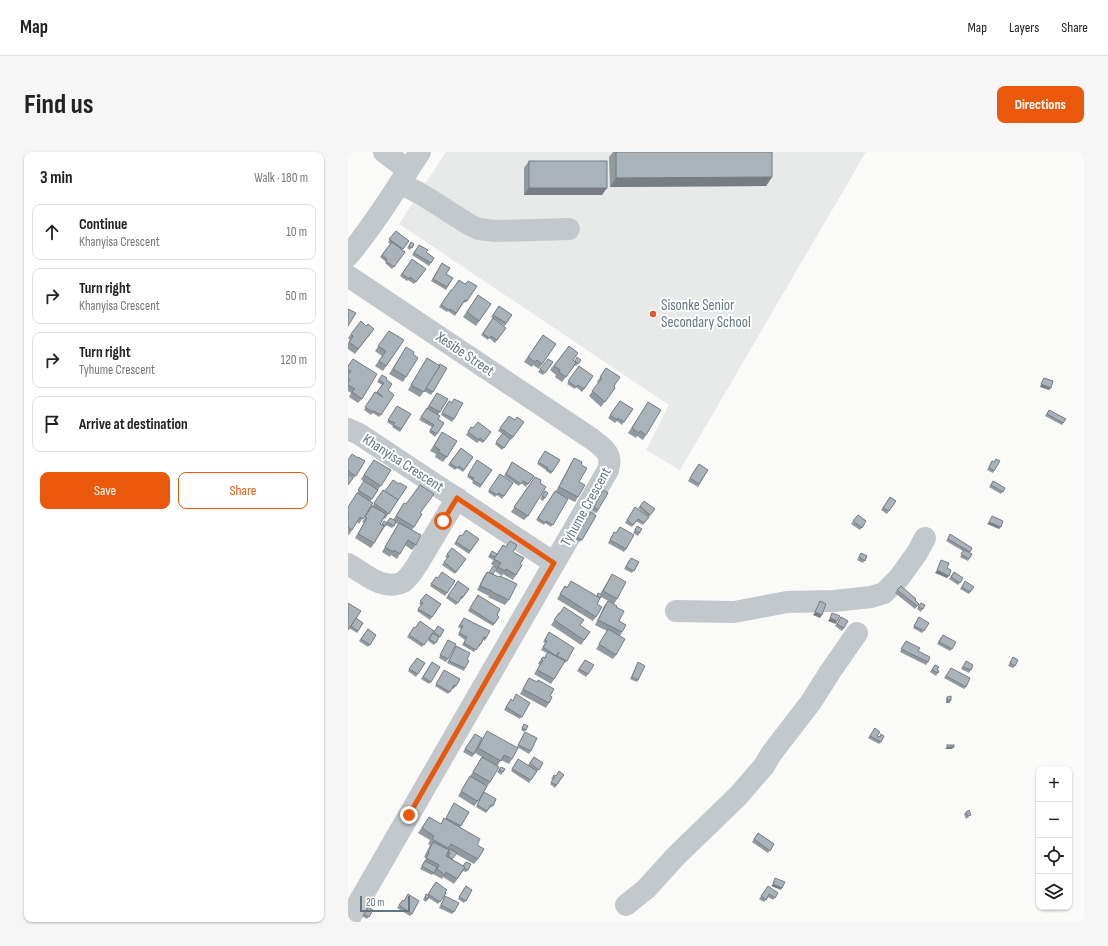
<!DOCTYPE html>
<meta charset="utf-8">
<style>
body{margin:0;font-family:"Sofia Sans Condensed",sans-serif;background:#f6f6f6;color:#222}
.controls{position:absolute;right:12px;bottom:12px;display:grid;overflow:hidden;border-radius:8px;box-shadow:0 1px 3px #0004}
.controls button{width:36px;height:36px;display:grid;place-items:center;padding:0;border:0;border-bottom:1px solid #e0e0e0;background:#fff;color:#222;font:20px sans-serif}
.scale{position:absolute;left:12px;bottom:10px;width:50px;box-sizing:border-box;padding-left:4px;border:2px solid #657683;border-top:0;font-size:11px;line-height:14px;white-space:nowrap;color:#657683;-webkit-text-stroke:3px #fff;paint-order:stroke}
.stop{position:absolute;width:12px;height:12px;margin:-9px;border:3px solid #ea580c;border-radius:50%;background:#fff}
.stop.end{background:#ea580c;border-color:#fff;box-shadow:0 1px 4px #0008}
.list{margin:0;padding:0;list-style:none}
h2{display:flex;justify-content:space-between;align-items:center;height:52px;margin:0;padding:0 16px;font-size:17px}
h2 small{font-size:13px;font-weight:400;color:#767676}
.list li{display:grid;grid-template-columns:26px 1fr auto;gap:12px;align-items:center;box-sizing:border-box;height:56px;margin:0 8px 8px;padding:0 8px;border:1px solid #e0e0e0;border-radius:8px}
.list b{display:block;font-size:15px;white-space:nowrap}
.list p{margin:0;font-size:13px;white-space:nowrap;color:#767676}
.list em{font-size:13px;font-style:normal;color:#767676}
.actions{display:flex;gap:8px;padding:12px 16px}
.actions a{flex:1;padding:9px 0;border:1px solid #ea580c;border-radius:8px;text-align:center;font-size:14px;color:#ea580c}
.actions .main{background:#ea580c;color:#fff}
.icon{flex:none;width:22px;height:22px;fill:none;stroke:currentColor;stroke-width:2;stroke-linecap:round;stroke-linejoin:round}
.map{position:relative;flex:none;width:736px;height:770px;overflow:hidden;border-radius:8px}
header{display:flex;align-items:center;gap:24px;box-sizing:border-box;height:56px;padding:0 20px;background:#fff;border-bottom:1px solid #e0e0e0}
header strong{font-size:19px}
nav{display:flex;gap:22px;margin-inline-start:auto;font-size:14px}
.intro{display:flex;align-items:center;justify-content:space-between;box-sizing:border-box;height:96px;padding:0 24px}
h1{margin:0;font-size:28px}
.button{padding:10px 18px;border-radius:8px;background:#ea580c;color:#fff;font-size:14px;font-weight:700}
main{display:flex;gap:24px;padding:0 24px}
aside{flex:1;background:#fff;border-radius:8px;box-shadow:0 1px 3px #0004}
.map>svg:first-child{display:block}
</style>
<header>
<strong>Map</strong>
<nav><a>Map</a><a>Layers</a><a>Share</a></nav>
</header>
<div class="intro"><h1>Find us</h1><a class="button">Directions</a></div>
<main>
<aside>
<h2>3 min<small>Walk · 180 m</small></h2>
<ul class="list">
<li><svg class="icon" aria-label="ahead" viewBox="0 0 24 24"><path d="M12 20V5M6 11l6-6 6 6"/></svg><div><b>Continue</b><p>Khanyisa Crescent</p></div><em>10 m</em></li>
<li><svg class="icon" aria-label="right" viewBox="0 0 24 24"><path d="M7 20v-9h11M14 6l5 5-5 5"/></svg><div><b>Turn right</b><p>Khanyisa Crescent</p></div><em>50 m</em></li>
<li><svg class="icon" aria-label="right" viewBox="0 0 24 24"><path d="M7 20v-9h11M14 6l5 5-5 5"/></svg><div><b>Turn right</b><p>Tyhume Crescent</p></div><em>120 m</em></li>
<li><svg class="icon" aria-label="arrive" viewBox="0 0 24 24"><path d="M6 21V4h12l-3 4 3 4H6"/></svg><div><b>Arrive at destination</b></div></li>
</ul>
<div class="actions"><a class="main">Save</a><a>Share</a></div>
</aside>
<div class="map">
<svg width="736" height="770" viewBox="0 0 736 770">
<rect width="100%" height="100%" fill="#fafaf8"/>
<path fill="#e8e9e9" d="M 98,0 L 518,0 L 332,318 L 298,298 L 321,253 L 51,72 Z"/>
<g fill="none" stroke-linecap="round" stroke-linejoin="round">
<g stroke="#c3c8cc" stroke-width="22">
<path d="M 36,0 L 60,18"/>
<path d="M 52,31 L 73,42 L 122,73 L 131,77 L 147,79 L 221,77"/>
<path d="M 0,104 C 27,72 49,35 72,0"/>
<path d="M 0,124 L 244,287 C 256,296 265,302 260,318 L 0,769"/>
<path d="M 0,277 L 11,282 L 206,411"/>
<path d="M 0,412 C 16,421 35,440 55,430 C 61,426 65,419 69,413 L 109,346"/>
<path d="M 328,459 L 386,460 L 439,450 L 486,449 L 523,445 L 536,441 L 551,426 L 569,401 L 577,386"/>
<path d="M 278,753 L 298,737 L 328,704 L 390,644 L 416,614 L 423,602 L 463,550 L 482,520 L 509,481"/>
</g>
</g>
<g fill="#929a9f">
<path d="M 265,0 L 424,0 L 424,25 L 418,34 L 262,35 L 261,5 Z"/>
<path d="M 181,9 L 254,43 L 176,43 L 176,16 Z"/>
<path d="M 48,79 L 61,89 L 54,98 L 57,100 L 44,117 L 37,111 L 38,110 L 32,105 L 42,92 L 40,90 Z"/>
<path d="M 63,90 L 66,92 L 62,98 L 59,96 Z"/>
<path d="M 71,93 L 78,100 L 86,106 L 81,114 L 64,103 Z"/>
<path d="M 64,107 L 78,117 L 66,132 L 60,128 L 59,129 L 52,124 Z"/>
<path d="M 94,111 L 98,122 L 105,126 L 98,138 L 83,129 Z"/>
<path d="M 117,132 L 129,134 L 117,151 L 116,150 L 107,164 L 100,159 L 99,160 L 91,155 L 103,138 L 104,138 Z"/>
<path d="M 130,143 L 143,152 L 128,174 L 115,165 Z"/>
<path d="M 151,154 L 164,163 L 157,174 L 143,165 Z"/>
<path d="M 145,166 L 158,176 L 147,191 L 141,186 L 140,188 L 133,183 Z"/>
<path d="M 18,174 L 26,177 L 7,202 L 0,197 L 0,191 L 2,188 L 0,186 L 3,182 Z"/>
<path d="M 41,179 L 56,188 L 35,219 L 27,214 L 34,204 L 27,199 Z"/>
<path d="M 195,183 L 208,192 L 191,217 L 185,213 L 184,215 L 176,210 Z"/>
<path d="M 221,194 L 225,208 L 226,209 L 233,208 L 228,214 L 227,213 L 214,230 L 207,225 L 208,223 L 202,218 Z"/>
<path d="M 55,200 L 58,225 L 55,230 L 41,222 Z"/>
<path d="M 79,206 L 91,213 L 85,240 L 83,243 L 76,239 L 72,245 L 60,238 Z"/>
<path d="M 5,207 L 14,247 L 10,251 L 1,245 L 3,241 L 0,239 L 0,214 Z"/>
<path d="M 205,210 L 195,223 L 190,220 L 192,217 Z"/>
<path d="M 231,214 L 245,224 L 234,240 L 228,235 L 227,237 L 219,232 Z"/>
<path d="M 258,216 L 266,234 L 267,236 L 253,255 L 241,244 L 250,231 L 249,230 Z"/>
<path d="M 34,223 L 38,227 L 40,238 L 46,243 L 31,265 L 25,261 L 23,263 L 16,258 L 27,240 L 28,241 L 34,233 L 29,230 Z"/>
<path d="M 89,241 L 100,247 L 90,263 L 90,267 L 96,271 L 87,285 L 81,280 L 84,275 L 71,268 Z"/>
<path d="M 272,249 L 285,257 L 274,273 L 269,269 L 267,271 L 260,266 Z"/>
<path d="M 300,250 L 298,283 L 295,288 L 289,284 L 288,286 L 280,281 Z"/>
<path d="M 99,252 L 106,267 L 104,270 L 93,263 Z"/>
<path d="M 49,254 L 63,262 L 52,280 L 44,275 L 45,274 L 39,270 Z"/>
<path d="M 701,258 L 718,267 L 714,273 L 697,264 Z"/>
<path d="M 161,264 L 167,268 L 176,270 L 163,288 L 162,287 L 154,298 L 147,292 L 155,282 L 150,279 Z"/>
<path d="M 123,275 L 125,276 L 143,280 L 135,291 L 131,289 L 129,291 L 118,283 Z"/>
<path d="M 94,280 L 99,305 L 95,310 L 87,305 L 88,302 L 82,299 Z"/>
<path d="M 113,296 L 125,305 L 115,320 L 109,316 L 107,318 L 100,313 Z"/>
<path d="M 197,299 L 212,308 L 203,322 L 198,319 L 198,318 L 189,312 Z"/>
<path d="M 10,306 L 17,309 L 6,326 L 1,323 L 0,333 L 0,308 Z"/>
<path d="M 226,306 L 233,313 L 230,345 L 227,350 L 219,346 L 203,375 L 197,371 L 196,373 L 188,368 L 206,341 L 208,339 L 223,311 Z"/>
<path d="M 26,308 L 43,318 L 22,350 L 9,341 L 16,330 L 13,327 Z"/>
<path d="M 129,308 L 144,318 L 132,336 L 124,331 L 125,329 L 119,325 Z"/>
<path d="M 644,309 L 646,310 L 646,319 L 645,321 L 639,318 Z"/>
<path d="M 164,310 L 186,324 L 178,335 L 173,331 L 171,334 L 156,324 Z"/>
<path d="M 349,314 L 360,318 L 350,335 L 340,329 Z"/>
<path d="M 152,322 L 165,331 L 154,347 L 149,343 L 147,345 L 140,340 Z"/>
<path d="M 187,325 L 192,331 L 180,364 L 176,368 L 163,360 Z"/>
<path d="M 645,329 L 657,336 L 653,342 L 641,335 Z"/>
<path d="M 35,338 L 50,348 L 37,367 L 36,366 L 32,372 L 34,373 L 45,368 L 56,351 L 74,362 L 64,378 L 68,393 L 64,398 L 57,393 L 49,407 L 43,403 L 42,405 L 34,400 L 50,372 L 48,371 L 44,376 L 38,373 L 23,396 L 7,386 L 16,371 L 14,370 Z"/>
<path d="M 197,339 L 200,341 L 195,349 L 192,347 Z"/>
<path d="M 254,341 L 250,358 L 249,361 L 244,358 Z"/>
<path d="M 542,345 L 548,349 L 539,362 L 533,358 Z"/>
<path d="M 25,351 L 11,372 L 9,370 L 1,383 L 0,382 L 0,355 Z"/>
<path d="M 292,354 L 307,357 L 295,373 L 288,369 L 284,375 L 277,371 L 287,355 L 300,364 L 290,356 Z"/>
<path d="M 243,360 L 248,364 L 232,390 L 227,387 Z"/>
<path d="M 510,363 L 518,369 L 512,378 L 503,372 Z"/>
<path d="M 289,374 L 294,377 L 290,384 L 285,381 Z"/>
<path d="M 272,375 L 278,397 L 276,400 L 260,391 L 266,380 L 268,381 Z"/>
<path d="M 602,382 L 624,396 L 621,401 L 624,402 L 620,409 L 612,405 L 615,399 L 598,389 Z"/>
<path d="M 112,383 L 114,384 L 131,387 L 121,402 L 106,392 Z"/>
<path d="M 155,393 L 165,400 L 172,412 L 168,423 L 165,428 L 155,422 L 154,424 L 147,419 L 149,416 L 143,412 L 146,407 L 145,408 L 140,405 L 144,399 L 148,404 Z"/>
<path d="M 104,396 L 118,407 L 107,422 L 94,413 L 99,406 L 97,405 Z"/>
<path d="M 513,401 L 519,404 L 515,411 L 509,408 Z"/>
<path d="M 281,408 L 291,410 L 284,421 L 276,417 Z"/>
<path d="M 139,420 L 151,425 L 152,424 L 161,448 L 157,453 L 140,445 L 141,444 L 129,438 L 136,424 Z"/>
<path d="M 606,420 L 615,426 L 610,433 L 601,427 Z"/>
<path d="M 264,422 L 269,447 L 266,452 L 253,445 L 249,452 L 248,465 L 245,469 L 209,447 L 217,434 L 248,444 L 252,442 Z"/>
<path d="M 88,425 L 90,426 L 107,429 L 97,444 L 82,434 Z"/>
<path d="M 110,429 L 121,437 L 114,447 L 113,447 L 108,453 L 98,446 Z"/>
<path d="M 617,429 L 626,435 L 621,442 L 612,437 Z"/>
<path d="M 549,438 L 567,448 L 569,455 L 567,457 L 547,441 Z"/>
<path d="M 78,442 L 93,452 L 82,468 L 69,459 L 73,453 L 71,452 Z"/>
<path d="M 130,443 L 149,463 L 151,465 L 145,474 L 120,459 Z"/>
<path d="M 260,449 L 268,455 L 274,480 L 272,484 L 268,503 L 265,507 L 248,497 L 259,479 L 247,473 L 256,454 Z"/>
<path d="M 573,451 L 577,453 L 573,460 L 569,457 Z"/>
<path d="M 211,461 L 242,480 L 233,493 L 203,473 Z"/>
<path d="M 493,465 L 496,476 L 494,479 L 487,474 Z"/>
<path d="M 571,465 L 581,471 L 574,481 L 565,476 Z"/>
<path d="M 8,466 L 15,471 L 9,481 L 1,476 Z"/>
<path d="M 116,466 L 138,486 L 137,489 L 135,488 L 133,492 L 131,495 L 130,494 L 126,500 L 114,493 L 117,488 L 110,483 L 113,477 L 110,475 Z"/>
<path d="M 90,474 L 96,478 L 86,493 L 80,489 Z"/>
<path d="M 66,475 L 67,476 L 86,479 L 74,495 L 59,485 Z"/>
<path d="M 20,477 L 28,483 L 20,495 L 11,489 Z"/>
<path d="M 201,480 L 219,509 L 217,511 L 216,511 L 203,532 L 186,522 L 192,513 L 190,512 L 191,510 L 195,505 L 196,506 L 199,501 L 193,498 L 197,491 L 195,490 Z"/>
<path d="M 593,485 L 604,497 L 602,499 L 589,492 Z"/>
<path d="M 100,488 L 100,507 L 98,510 L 91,506 Z"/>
<path d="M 558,489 L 570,499 L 580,510 L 578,513 L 552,500 Z"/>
<path d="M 108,494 L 119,508 L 117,516 L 116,519 L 99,511 Z"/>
<path d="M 665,505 L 667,514 L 665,516 L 660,514 Z"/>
<path d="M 69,506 L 77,511 L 68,525 L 60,519 Z"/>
<path d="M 237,508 L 246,513 L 238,525 L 229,519 Z"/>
<path d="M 618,509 L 623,518 L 621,521 L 613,517 Z"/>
<path d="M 290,510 L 290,528 L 289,530 L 282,527 Z"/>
<path d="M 82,513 L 83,530 L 81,532 L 73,527 Z"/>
<path d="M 587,513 L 589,518 L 591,519 L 588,524 L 582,520 Z"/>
<path d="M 603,516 L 618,535 L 616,537 L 596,526 Z"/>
<path d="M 95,520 L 112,527 L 106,537 L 105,536 L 100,542 L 87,534 Z"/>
<path d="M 181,526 L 189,530 L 202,544 L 201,551 L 198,556 L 172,542 Z"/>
<path d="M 599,545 L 603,548 L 601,551 L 598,551 L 598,547 Z"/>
<path d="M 163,547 L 164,548 L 182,551 L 172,567 L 156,558 Z"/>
<path d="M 176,572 L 178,578 L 176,580 L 173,578 Z"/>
<path d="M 527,576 L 529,584 L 533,590 L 531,592 L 520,586 Z"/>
<path d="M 139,579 L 164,607 L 161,612 L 153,608 L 150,613 L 142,630 L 131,648 L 127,653 L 126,654 L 110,644 L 134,605 L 127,601 L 124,605 L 115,600 L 127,582 L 129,596 Z"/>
<path d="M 177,580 L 183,599 L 181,602 L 169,595 Z"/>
<path d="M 186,605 L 195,611 L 181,631 L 163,619 L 170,607 L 180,613 Z"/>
<path d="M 153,615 L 157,617 L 153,623 L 149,620 Z"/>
<path d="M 206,623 L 208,624 L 216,623 L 207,636 L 202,632 L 205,628 L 203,627 Z"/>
<path d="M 136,640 L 148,647 L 143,656 L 142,655 L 138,661 L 128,655 Z"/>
<path d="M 106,651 L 121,660 L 112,675 L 129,693 L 130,707 L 126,712 L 108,702 L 104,707 L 115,714 L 118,710 L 120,718 L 118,720 L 115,719 L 106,732 L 95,725 L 94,727 L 85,722 L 84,723 L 72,717 L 78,706 L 76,705 L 82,693 L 80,692 L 82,688 L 70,681 L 81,665 L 93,672 L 96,666 L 98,667 Z"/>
<path d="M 618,660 L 621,665 L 618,667 L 616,662 Z"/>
<path d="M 410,681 L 426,692 L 420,701 L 404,690 Z"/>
<path d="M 88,730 L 98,741 L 90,752 L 81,746 L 78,750 L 75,748 L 78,742 L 80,743 Z"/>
<path d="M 420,734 L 430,741 L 425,748 L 420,745 L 416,750 L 411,747 Z"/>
<path d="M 116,736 L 124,738 L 116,751 L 110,747 Z"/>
<path d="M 97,744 L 106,760 L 104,762 L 91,756 Z"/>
<path d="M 55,748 L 64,762 L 62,764 L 49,756 Z"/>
<path d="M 20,755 L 25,758 L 19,767 L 14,764 Z"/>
</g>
<g fill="#777d82">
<path d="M 424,25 L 418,34 L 262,35 L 268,26 Z"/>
<path d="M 181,36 L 259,36 L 254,43 L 176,43 Z"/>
<path d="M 693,232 L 703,236 L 701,238 L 692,235 Z"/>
<path d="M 641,370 L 653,375 L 651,377 L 639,372 Z"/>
<path d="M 589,418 L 601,424 L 599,426 L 587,421 Z"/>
<path d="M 467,460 L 474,463 L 472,466 L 465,463 Z"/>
<path d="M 482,466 L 489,469 L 488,472 L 480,469 Z"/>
<path d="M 603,548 L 601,551 L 598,551 L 600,549 Z"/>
<path d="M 599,595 L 606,595 L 604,597 L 597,597 Z"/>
<path d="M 425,732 L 434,736 L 433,738 L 423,734 Z"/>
</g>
<g fill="#aab3b9" stroke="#777d82">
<path d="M 268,0 L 424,0 L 424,25 L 268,26 Z"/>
<rect x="181" y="9" width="78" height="27"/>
<path d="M 48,79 L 61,89 L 55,97 L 41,87 Z"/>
<path d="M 44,90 L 57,100 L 46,115 L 38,109 L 39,107 L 34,103 Z"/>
<path d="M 63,90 L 66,92 L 64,96 L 61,94 Z"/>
<path d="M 71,93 L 80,98 L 78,100 L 86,106 L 83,111 L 66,101 Z"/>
<path d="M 64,107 L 78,117 L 68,130 L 62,125 L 61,127 L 54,122 Z"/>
<path d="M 94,111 L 102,116 L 98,122 L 105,126 L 99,135 L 85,127 Z"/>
<path d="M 111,128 L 117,132 L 120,129 L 129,134 L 119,149 L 117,148 L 108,161 L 102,157 L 101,158 L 93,153 L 103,138 L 104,138 Z"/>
<path d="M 130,143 L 143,152 L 131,169 L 119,160 Z"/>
<path d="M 151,154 L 164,163 L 158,171 L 145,163 Z"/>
<path d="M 0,157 L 8,161 L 0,174 Z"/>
<path d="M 145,166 L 158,176 L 149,188 L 143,184 L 141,186 L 135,181 Z"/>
<path d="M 13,169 L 18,174 L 20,172 L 26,177 L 10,197 L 1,190 L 5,184 L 3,182 Z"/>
<path d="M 41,179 L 56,188 L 38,214 L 31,209 L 38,199 L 30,194 Z"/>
<path d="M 195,183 L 208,192 L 194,212 L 189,208 L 187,210 L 180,205 Z"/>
<path d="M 221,194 L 230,201 L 225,208 L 228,211 L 218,225 L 211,220 L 212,218 L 206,214 Z"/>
<path d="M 58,195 L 66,200 L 65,202 L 70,206 L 58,225 L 45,217 Z"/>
<path d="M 229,205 L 233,208 L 230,212 L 227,209 Z"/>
<path d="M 79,206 L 92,214 L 76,240 L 63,233 Z"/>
<path d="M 5,207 L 29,222 L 14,247 L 4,240 L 7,237 L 0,233 L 0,231 L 2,228 L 0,226 L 0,223 L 3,219 L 0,218 L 0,214 Z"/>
<path d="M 200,207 L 205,210 L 197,221 L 192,217 Z"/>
<path d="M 92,212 L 99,216 L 85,240 L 78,236 L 92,214 L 91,213 Z"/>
<path d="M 231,214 L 245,224 L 236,237 L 230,233 L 228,235 L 220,229 Z"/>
<path d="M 258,216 L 272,225 L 266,234 L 267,236 L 257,250 L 244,239 L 254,226 L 252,225 Z"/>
<path d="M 34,223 L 39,226 L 38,227 L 44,232 L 40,238 L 46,243 L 33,263 L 26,259 L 25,260 L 17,255 L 27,240 L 35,245 L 29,240 L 36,231 L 31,228 Z"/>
<path d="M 696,226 L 705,229 L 703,236 L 693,232 Z"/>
<path d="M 89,241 L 100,247 L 92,260 L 81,254 Z"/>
<path d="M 106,247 L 115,251 L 106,267 L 94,261 L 101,249 L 104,251 Z"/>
<path d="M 272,249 L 285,257 L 276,270 L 270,266 L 269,268 L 262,263 Z"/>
<path d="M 300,250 L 313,258 L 298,283 L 292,279 L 291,281 L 284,276 Z"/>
<path d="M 49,254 L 63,262 L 53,277 L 45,273 L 47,271 L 40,268 Z"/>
<path d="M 79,256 L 92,264 L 90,267 L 96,271 L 89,282 L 82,278 L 86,273 L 73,265 Z"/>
<path d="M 701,258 L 718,267 L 715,271 L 699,262 Z"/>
<path d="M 161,264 L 167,268 L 169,265 L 176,270 L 165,285 L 152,276 Z"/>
<path d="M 130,270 L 143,280 L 136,289 L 132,286 L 131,288 L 120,280 L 123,275 L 125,276 Z"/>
<path d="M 94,280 L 109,289 L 99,305 L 90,300 L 92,298 L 86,294 Z"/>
<path d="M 155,281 L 162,287 L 156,296 L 148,290 Z"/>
<path d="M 113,296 L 125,305 L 116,318 L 111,314 L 109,316 L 102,311 Z"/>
<path d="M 197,299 L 212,308 L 204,320 L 199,317 L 200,316 L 190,310 Z"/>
<path d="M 4,302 L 10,306 L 10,305 L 17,309 L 8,324 L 0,319 L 0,308 Z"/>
<path d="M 226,306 L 234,310 L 233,313 L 239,316 L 231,330 L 237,333 L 230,345 L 211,335 Z"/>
<path d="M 648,307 L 652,309 L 646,319 L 641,315 L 644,309 L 646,310 Z"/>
<path d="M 26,308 L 43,318 L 33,334 L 16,323 Z"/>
<path d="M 129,308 L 144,318 L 133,333 L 125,328 L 126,326 L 120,323 Z"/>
<path d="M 164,310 L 186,324 L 180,332 L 175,329 L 173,332 L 158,322 Z"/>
<path d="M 351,312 L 360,318 L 351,332 L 342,326 Z"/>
<path d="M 0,322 L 5,326 L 0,333 Z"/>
<path d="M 152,322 L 165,331 L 156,344 L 150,341 L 149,343 L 141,338 Z"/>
<path d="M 187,325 L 193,328 L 192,331 L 198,335 L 180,364 L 166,355 Z"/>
<path d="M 45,328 L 51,332 L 52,331 L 59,335 L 50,348 L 37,339 Z"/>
<path d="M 16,329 L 30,338 L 24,347 L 10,338 Z"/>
<path d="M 645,329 L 657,336 L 655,340 L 643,333 Z"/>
<path d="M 72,333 L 86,342 L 72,361 L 74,362 L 66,375 L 48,364 L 56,351 L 58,352 Z"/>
<path d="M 35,338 L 50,348 L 41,362 L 26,351 Z"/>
<path d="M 255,338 L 260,341 L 250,358 L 246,355 Z"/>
<path d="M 197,339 L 200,341 L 197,346 L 194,344 Z"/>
<path d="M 207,339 L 220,347 L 205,373 L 198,369 L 197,371 L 190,366 Z"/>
<path d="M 9,341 L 25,351 L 15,367 L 12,365 L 4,378 L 0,375 L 0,355 Z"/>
<path d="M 542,345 L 548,349 L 541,359 L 535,356 Z"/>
<path d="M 296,349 L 307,357 L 302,363 L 292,354 Z"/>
<path d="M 24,354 L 38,362 L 32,372 L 36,374 L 26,391 L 10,382 L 19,366 L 17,365 Z"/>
<path d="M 287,355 L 301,365 L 296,371 L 290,367 L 285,373 L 279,368 Z"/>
<path d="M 243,360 L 248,364 L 234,388 L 228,385 Z"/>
<path d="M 510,363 L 518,369 L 514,376 L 505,369 Z"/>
<path d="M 644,364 L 655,369 L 653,375 L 641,370 Z"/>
<path d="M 42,366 L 48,369 L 46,374 L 39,370 Z"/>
<path d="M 36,369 L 39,371 L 37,374 L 34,372 Z"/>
<path d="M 51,371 L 73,383 L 68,393 L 60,388 L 52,402 L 46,398 L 45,400 L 37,395 Z"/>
<path d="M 289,374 L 294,377 L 291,381 L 287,378 Z"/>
<path d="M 272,375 L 286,383 L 278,397 L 262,388 L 266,380 L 268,381 Z"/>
<path d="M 118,378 L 131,387 L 122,399 L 108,390 L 112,383 L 114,384 Z"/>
<path d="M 602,382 L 624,396 L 622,400 L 600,387 Z"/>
<path d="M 162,389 L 169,393 L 165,400 L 176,406 L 172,412 L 174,413 L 168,423 L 158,417 L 157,419 L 150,415 L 153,411 L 146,407 L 155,393 L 158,395 Z"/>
<path d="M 104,396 L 118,407 L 108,420 L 96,410 L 101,404 L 99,402 Z"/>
<path d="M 616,398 L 624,402 L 621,407 L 613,402 Z"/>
<path d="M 144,399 L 149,402 L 147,405 L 142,403 Z"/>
<path d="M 513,401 L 519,404 L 517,409 L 511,405 Z"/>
<path d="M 283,406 L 291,410 L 286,419 L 278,415 Z"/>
<path d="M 593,408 L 601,411 L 599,416 L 603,418 L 601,424 L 589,418 Z"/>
<path d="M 145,414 L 149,416 L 145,422 L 141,421 Z"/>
<path d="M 94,420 L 107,429 L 99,441 L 83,432 L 88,425 L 90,426 Z"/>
<path d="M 139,420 L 151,425 L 152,424 L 169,432 L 161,448 L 144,440 L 144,439 L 132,434 Z"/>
<path d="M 606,420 L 615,426 L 612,431 L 603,425 Z"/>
<path d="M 264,422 L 278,430 L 269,447 L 255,439 Z"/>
<path d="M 110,429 L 121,437 L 115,445 L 114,444 L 110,451 L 100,444 Z"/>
<path d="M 223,429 L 252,446 L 249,452 L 254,455 L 248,465 L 212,442 L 217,434 L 219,436 Z"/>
<path d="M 617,429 L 626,435 L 622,440 L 614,435 Z"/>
<path d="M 553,434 L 568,447 L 567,448 L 571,452 L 569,454 L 549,438 Z"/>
<path d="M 250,441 L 254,443 L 252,446 L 249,444 Z"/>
<path d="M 78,442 L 93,452 L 84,465 L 70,457 L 75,451 L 72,449 Z"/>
<path d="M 130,443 L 152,457 L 149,463 L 151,465 L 146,472 L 122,456 Z"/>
<path d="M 260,449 L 269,454 L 268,455 L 276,459 L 271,469 L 278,473 L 274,480 L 250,468 Z"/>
<path d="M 472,449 L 478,452 L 474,463 L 467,460 Z"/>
<path d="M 0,451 L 13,459 L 0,478 Z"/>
<path d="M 573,451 L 577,453 L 575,457 L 570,455 Z"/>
<path d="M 216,455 L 236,468 L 232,473 L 242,480 L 236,488 L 206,468 L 211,461 L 212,461 Z"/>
<path d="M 484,461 L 492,464 L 489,469 L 482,466 Z"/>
<path d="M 493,465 L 500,469 L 496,476 L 489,472 Z"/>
<path d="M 571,465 L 581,471 L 576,479 L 566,474 Z"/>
<path d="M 8,466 L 15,471 L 10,479 L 3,474 Z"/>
<path d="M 116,466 L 142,479 L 138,486 L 136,485 L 133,492 L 132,492 L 128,498 L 116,491 L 119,485 L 111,481 L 115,474 L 112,473 Z"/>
<path d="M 72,469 L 86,479 L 76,493 L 61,483 L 66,475 L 67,476 Z"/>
<path d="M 90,474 L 96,478 L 92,485 L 86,480 Z"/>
<path d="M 20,477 L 28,483 L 22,493 L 13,487 Z"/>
<path d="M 260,477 L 277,487 L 268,503 L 251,492 Z"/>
<path d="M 201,480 L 226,496 L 219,509 L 209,504 L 211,500 L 208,504 L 195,495 L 199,489 L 197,488 Z"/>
<path d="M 85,481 L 91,485 L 88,491 L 81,487 Z"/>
<path d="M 595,483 L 608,490 L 604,497 L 591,490 Z"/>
<path d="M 100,488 L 108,492 L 100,507 L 92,503 Z"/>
<path d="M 558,489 L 572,496 L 570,499 L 582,505 L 580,510 L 553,497 Z"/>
<path d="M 108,494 L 122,501 L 119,508 L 121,509 L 117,516 L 101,509 Z"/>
<path d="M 200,500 L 217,509 L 206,527 L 189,518 L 195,508 L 193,507 L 195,505 L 197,506 Z"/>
<path d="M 665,505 L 670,508 L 667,514 L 662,511 Z"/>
<path d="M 69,506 L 77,511 L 70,522 L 61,517 Z"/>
<path d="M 237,508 L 246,513 L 240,522 L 231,517 Z"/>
<path d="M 618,509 L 625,513 L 623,518 L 615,515 Z"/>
<path d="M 84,510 L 92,515 L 83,530 L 75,525 Z"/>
<path d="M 290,510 L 297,514 L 290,528 L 284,525 Z"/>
<path d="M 587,513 L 591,515 L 589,518 L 591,519 L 590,521 L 584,518 Z"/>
<path d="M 603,516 L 622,526 L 618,535 L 598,524 Z"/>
<path d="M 96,518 L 112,527 L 108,534 L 106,533 L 102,540 L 88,532 Z"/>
<path d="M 181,526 L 189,530 L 190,528 L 206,537 L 202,544 L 204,545 L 201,551 L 175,537 Z"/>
<path d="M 168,542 L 182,551 L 174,565 L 158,555 L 163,547 L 165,549 Z"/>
<path d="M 603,544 L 603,548 L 600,549 L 599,545 Z"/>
<path d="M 176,572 L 180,574 L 178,578 L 174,576 Z"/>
<path d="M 527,576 L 532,580 L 529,584 L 532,585 L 533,582 L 536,584 L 533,590 L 522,584 Z"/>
<path d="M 139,579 L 170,596 L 164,607 L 156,603 L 153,609 L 130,596 Z"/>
<path d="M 177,580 L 189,586 L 183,599 L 170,593 Z"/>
<path d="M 127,582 L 134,586 L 126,602 L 117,597 Z"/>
<rect x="599" y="593" width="7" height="2"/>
<path d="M 134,605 L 151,615 L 142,630 L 125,620 Z"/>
<path d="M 186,605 L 195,611 L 191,618 L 182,611 Z"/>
<path d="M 170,607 L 189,619 L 183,628 L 164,617 Z"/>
<path d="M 153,615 L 157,617 L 155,620 L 151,618 Z"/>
<path d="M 211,619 L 216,623 L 208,633 L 203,630 L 207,625 L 205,625 L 206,623 L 208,624 Z"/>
<path d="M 122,624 L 139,634 L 131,648 L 130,648 L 129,649 L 113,639 Z"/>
<path d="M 136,640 L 148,647 L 145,654 L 143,653 L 139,659 L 129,653 Z"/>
<path d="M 106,651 L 121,660 L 113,674 L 98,666 Z"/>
<path d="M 621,658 L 623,663 L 620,664 L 618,660 Z"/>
<path d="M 81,665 L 93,672 L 96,666 L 132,687 L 129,693 L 136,697 L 130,707 L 103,692 L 100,696 L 84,687 L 86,684 L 74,676 Z"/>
<path d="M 410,681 L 426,692 L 422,699 L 406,687 Z"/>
<path d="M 85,690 L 101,698 L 98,704 L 117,715 L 109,727 L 98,720 L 97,723 L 89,717 L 91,713 L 78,706 L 81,701 L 80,700 Z"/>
<path d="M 102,697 L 109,701 L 104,707 L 100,704 L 102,701 L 100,700 Z"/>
<path d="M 77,709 L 89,715 L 86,721 L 74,714 Z"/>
<path d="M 118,710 L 123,712 L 120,718 L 116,716 L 117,715 L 115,714 Z"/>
<path d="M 427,726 L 437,730 L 434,736 L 425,732 Z"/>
<path d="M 88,730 L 99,738 L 97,740 L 98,741 L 92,750 L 80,742 Z"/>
<path d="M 118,734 L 124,738 L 118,749 L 111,745 Z"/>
<path d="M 420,734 L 430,741 L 427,746 L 421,742 L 418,748 L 413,744 Z"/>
<path d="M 60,742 L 71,749 L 64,762 L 51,753 L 55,748 L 56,749 Z"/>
<path d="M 78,742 L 81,744 L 80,747 L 77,746 Z"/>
<path d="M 97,744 L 111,751 L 106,760 L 93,753 Z"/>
<path d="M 20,755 L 25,758 L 21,765 L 16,762 Z"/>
</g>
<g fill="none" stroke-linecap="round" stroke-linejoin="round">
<path stroke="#ea580c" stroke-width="5" d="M 61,663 L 206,411 L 109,346 L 95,369"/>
</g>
<circle fill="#e4572e" stroke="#fff" stroke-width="1.5" cx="305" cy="162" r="4"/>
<g text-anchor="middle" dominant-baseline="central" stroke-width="4" stroke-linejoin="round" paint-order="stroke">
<g font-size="15" fill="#657683" stroke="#fff" text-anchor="start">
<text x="313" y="153">Sisonke Senior<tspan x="313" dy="17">Secondary School</tspan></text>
</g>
<g font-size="15" fill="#657683" stroke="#fff">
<text transform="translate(117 202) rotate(34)">Xesibe Street</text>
<text transform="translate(55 311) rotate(33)">Khanyisa Crescent</text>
<text transform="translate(238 355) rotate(-61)">Tyhume Crescent</text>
</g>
</g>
</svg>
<div class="controls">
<button>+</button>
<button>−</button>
<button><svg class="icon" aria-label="locate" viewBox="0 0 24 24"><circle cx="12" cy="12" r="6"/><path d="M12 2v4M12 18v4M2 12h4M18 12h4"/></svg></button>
<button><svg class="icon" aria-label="layers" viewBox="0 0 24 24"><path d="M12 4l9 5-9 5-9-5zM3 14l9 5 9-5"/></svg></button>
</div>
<div class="scale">20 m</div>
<div class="stop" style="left:95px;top:369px"></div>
<div class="stop end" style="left:61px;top:663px"></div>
</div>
</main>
